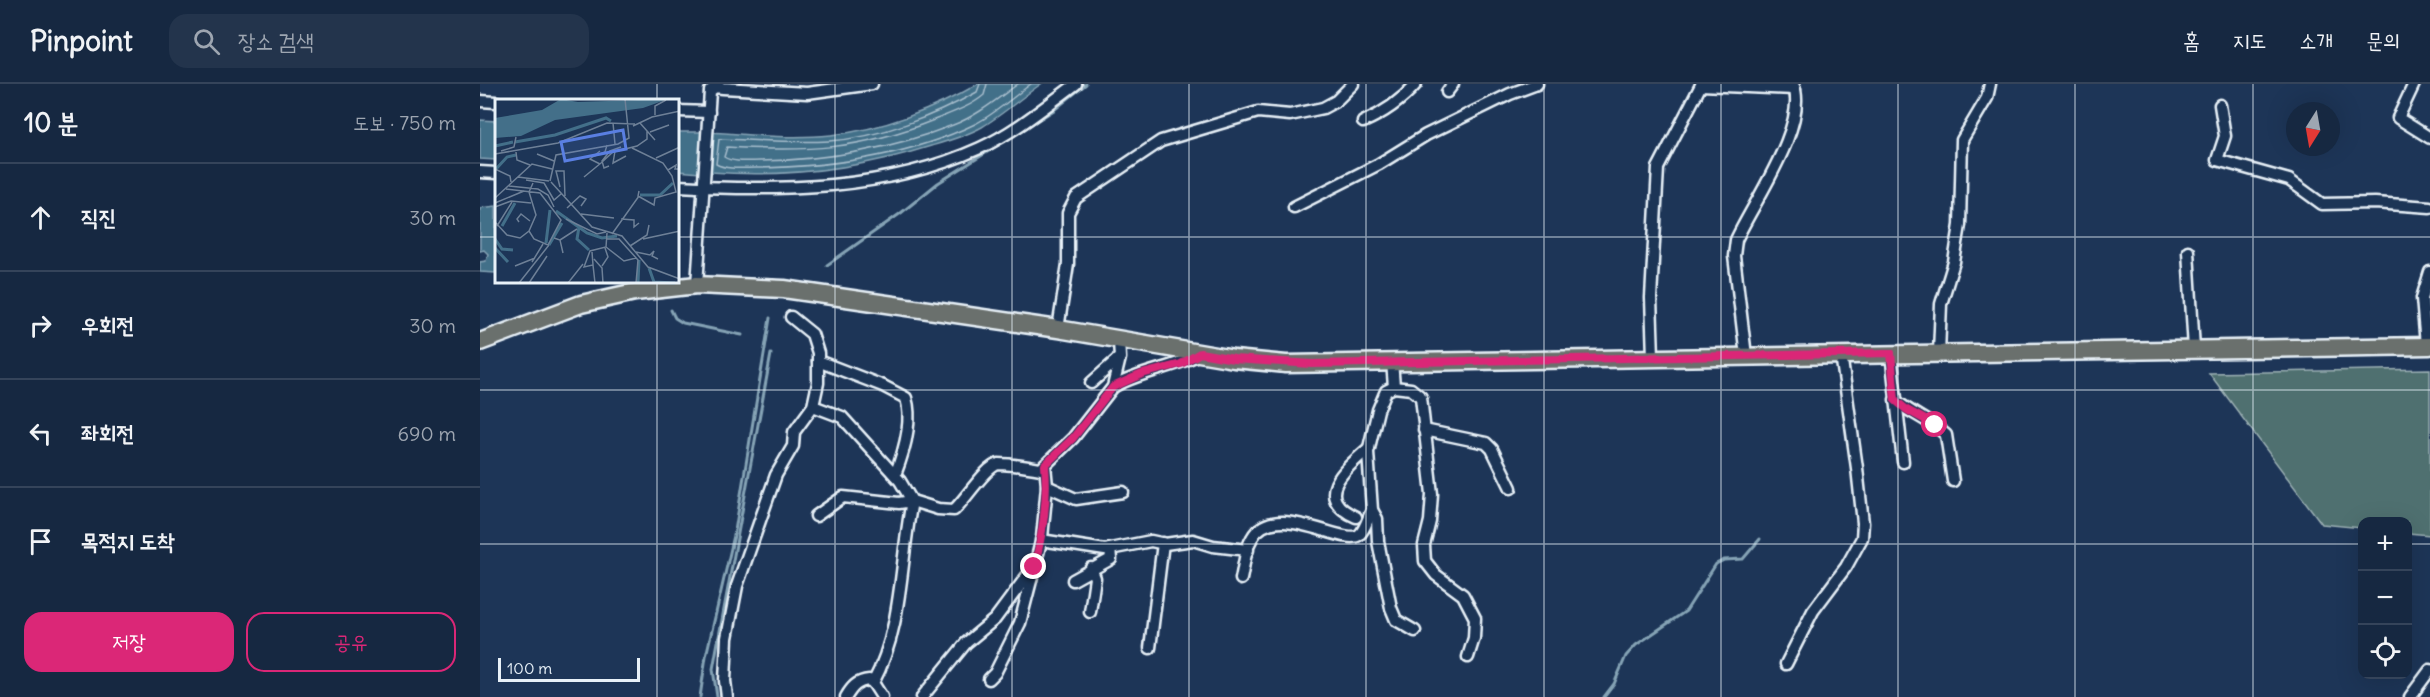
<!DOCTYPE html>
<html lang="ko">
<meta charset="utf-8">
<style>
body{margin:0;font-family:Delius,"Poor Story",sans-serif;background:#23344c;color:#f1f3f6}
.controls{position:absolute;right:18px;bottom:18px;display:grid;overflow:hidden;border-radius:12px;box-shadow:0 6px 24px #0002}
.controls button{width:54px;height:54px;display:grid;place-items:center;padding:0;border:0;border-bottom:2px solid #35445a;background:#162841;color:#f1f3f6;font:30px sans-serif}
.compass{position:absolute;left:1806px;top:18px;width:54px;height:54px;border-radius:50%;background:#162841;box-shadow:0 6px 24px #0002;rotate:191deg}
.scale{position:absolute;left:18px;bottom:15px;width:142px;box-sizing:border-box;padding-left:6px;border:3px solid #e8f1f8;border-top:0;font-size:16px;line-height:21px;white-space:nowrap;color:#e8f1f8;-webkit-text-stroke:4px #1d3557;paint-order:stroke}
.stop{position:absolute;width:18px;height:18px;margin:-14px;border:4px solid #db2777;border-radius:50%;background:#fff}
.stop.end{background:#db2777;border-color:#fff;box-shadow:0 2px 6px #0008}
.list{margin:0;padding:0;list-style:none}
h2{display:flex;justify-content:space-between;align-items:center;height:78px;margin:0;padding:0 24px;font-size:26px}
h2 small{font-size:20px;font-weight:400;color:#9ea6b1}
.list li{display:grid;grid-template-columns:39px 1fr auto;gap:18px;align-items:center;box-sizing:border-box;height:108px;padding:0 24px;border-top:2px solid #35445a}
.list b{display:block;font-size:22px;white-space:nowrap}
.list em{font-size:20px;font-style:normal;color:#9ea6b1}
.actions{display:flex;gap:12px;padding:18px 24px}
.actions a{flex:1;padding:14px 0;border:2px solid #db2777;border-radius:18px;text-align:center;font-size:21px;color:#db2777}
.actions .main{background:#db2777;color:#fff}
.icon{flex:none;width:33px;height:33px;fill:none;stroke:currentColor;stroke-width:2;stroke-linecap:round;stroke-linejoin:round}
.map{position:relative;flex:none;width:1950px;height:613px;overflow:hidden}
header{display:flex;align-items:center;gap:36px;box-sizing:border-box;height:84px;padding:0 30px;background:#162841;border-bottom:2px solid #35445a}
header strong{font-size:28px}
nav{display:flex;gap:33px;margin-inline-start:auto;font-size:21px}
.search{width:420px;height:54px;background:#23344c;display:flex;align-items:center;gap:15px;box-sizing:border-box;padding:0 21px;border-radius:18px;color:#9ea6b1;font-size:22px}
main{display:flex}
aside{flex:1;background:#162841}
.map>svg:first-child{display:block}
</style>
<header>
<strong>Pinpoint</strong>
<div class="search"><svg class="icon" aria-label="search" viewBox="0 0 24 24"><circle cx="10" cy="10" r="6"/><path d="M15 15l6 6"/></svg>장소 검색</div>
<nav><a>홈</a><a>지도</a><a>소개</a><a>문의</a></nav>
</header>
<main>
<aside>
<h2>10 분<small>도보 · 750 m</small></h2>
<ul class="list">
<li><svg class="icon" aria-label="ahead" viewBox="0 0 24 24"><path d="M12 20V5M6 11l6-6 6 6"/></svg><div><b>직진</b></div><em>30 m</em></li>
<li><svg class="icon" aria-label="right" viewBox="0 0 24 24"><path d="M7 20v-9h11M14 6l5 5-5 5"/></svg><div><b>우회전</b></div><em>30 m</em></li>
<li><svg class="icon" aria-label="left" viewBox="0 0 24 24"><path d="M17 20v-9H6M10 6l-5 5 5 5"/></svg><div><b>좌회전</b></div><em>690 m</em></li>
<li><svg class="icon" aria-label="arrive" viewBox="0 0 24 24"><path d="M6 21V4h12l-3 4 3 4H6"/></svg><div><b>목적지 도착</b></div></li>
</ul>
<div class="actions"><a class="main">저장</a><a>공유</a></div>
</aside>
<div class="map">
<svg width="1950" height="613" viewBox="0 0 1950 613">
<rect width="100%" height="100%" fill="#1d3557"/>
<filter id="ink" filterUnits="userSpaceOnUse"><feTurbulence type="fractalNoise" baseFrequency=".0167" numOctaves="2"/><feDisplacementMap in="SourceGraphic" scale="12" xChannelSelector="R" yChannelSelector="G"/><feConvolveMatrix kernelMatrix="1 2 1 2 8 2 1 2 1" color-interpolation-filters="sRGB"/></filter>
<g filter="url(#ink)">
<path fill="#4f7070" stroke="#9cb0b4" stroke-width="1.5" d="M 1950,285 L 1950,451 L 1928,449 L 1928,438 L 1882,438 L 1882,444 L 1842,440 L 1729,289 Z"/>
<g fill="#436f89" stroke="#85a3b5" stroke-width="1.5">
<path d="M 498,0 L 561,0 C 541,14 522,31 502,43 C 486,52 468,57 451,62 C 379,85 305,94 230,88 L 231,48 C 271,51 311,55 351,51 C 401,46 455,25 498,0 Z"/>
<path d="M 0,36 L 16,37 L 16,76 L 0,75 Z"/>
<path d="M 198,48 L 222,48 L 220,89 L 198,87 Z"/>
<path d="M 16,122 L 16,189 L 0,188 L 0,178 L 6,177 L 8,170 L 4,166 L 0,167 L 0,124 Z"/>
</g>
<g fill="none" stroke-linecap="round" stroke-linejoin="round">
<g stroke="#a6bdcc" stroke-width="1.5">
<path d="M 500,0 L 497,8 C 454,32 399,54 349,57 C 312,59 276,56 239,55 L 236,80 C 247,86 264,84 276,84 C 349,83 429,72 495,40 C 515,30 533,13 551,0"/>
<path d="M 507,0 L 504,11 C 490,23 471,29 454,36 C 379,66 327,68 247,63 L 244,73 C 253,79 269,77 280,77 C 345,76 412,65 473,41 C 497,32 517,15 538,0"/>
</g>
<g stroke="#85a3b5" stroke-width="3">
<path d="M 347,181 L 421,129 L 458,99 L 574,26 L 606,0"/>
<path d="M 191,226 L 195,234 L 203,239 L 262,251"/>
<path d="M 220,613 L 226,572 L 255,447 L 290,234"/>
<path d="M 237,613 L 233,585 L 291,270"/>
<path d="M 1124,613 L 1134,600 L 1146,572 L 1156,561 L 1206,527 L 1236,480 L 1244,476 L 1263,475 L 1280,455"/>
</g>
<g stroke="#e8f1f8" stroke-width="15">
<g id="street">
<path d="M 1934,0 L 1918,34 L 1950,54"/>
<path d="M 1221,1 L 1315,5"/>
<path d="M 967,8 L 973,0"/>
<path d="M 0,17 L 16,18"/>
<path d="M 1740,21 L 1745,52 L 1737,76 L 1809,96 L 1842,120 L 1895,119 L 1950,123"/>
<path d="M 198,27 L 229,28"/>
<path d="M 883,38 C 904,29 921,17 936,0"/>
<path d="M 0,88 L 16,89"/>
<path d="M 198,102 C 299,107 406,107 500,64 C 535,48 566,22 596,0"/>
<path d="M 814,123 L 899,80 L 946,51 L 1030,10 L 1057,0"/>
<path d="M 1708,167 L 1714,265"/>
<path d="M 217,201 L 230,7 L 235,3 L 243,4 L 327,9 L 392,0"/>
<path d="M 578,245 L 588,180 L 588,129 L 596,114 L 681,57 L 778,28 L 810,31 L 843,24 L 856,17 L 873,0"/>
<path d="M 1946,261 L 1942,214 L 1950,188"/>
<path d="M 1411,269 L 1423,378"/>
<path d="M 1459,269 L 1461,220 L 1474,178 L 1480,141 L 1482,56 L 1507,14 L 1510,0"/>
<path d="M 1266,272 L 1254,172 L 1256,156 C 1273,119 1330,39 1313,0"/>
<path d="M 1173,273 L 1171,214 L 1178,84 L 1221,1"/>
<path d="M 338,277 L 403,302 L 426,314 C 433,337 424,368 415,391"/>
<path d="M 912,277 L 914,303 L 931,305 L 941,313 L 952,410 L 950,437 L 944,461 L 945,477 L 956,491 L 983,511 L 995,534 L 994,554 L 988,573"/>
<path d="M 611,299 L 639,274"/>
<path d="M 633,303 C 661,287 692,285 719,270"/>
<path d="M 914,303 L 906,307 L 898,326 L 888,368 L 892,426 L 897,435 L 898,457 L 911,524 L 916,536 L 935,547"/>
<path d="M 1415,316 C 1431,330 1450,336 1466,351 L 1473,397"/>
<path d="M 333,322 L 362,333 L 420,397 L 432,417 L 458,425 L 474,426 C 485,416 507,381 519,380 C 532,380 548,383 561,385 L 593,354 L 633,303 L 640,274 L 639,256"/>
<path d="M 944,346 L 1006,359 L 1012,365 L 1031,404"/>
<path d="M 567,402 L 596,415 L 643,408"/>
<path d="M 336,432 L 363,413 L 419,419 L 432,417 C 420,477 423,544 393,599 L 402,613"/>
<path d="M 876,433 C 831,413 865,385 889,364"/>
<path d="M 561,456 L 625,466 L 671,457 L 685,460 L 713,456 L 733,462 L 768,466"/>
<path d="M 761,495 C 764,482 765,465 772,454 C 794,414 864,463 879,451 C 885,446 888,434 892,426"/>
<path d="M 593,496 L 631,475 L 630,465"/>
<path d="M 610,528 L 615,494 L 611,484"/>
<path d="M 670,564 L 683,459"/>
<path d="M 1306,580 L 1333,527 L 1366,483 L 1382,454 L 1383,439 L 1377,384 L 1361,270"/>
<path d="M 509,595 L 515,589 L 540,539 L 562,454 L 567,402 L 565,381"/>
<path d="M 247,613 L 245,597 L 247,554 L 257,502 L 296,391 L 313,362 L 314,348 L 333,322 L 338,299 L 338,269 L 332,250 L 311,233"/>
<path d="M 366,613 C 372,603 377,597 389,596 L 393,599"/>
<path d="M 442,613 L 486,559 L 515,535 L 550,488"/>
<path d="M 1930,613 L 1950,586"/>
</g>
</g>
<g stroke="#e8f1f8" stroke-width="21">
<path id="primary" d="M 0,258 L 101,220 L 155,208 L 217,201 L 304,205 L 578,245 L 754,275 L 806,280 L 1950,262"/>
</g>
<use href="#street" stroke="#1d3557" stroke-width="10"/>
<use href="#primary" stroke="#6b706d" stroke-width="16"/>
</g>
</g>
<g fill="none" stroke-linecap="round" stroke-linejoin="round" filter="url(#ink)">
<path stroke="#db2777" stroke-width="8" d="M 554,483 C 563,450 568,416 565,381 L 593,354 L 633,303 L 662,290 L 701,280 L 720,269 L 754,275 L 832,280 L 1411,269 L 1415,316 L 1427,326 L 1455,341"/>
</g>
<path fill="none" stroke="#e8f1f8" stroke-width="1.5" stroke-opacity="0.55" d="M 177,0 L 177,16M 355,0 L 355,613M 532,0 L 532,613M 709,0 L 709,613M 886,0 L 886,613M 1064,0 L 1064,613M 1241,0 L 1241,613M 1418,0 L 1418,613M 1595,0 L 1595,613M 1773,0 L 1773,613M 0,153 L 16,153M 198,153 L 1950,153M 177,198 L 177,613M 0,306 L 1950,306M 0,460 L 1882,460M 1928,460 L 1950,460"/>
<g transform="translate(15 15)">
<rect width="184" height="184" fill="#1d3557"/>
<path d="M 66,0 L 83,3 L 173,0 L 148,9 L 60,21 L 26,37 L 0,39 L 0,19 L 47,11 Z" fill="#436f89"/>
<path fill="none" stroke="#436f89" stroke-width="3" d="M 20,43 L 60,36 L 111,19 L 116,22M 0,47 L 18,43M 1,70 L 12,58 L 21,56M 145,96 L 165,96 L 178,84M 61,112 L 92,134 L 107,139 L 122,137M 7,127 L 20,104M 84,128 L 82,140 L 94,151M 0,140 L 7,150 L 18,151M 51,144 L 55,111M 54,146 L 67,124M 0,149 L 13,163M 154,169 L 159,183 L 180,184M 143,184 L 144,161"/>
<path fill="none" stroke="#6e8097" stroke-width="1.5" d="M 160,16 L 160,7 L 171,1M 118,24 L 120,45M 145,24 L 160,41M 138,27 L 157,18 L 185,12M 155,33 L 174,26M 137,49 L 168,64 L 177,77 L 181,93 L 160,99 L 159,106 L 143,97 L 144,92M 6,52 L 19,48 L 21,38M 105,52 L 95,60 L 105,65M 120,52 L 118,64 L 131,57M 21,53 L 22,61 L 35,66M 0,55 L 63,44 L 112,24 L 140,25M 42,55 L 59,62M 97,58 L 110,53 L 112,46M 161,59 L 185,48M 106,64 L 118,53 L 142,47 L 152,40 L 152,32M 114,67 L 109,69 L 107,62 L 115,52 L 126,48M 0,70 L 15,77 L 16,83M 173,71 L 181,66 L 180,70 L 185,70M 23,78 L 54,82M 89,78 L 106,64M 31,81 L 49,84 L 59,101 L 66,95M 55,82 L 61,56 L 123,45 L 134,39 L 130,0M 56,83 L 97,128 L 127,137 L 153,168 L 185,180M 14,87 L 43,90 L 53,96 L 59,108M 65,88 L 61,72 L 69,72 L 70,97M 11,90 L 45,94 L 66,121 L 53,146 L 39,140 L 34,132M 0,99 L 37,65 L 57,70M 0,104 L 29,92M 0,108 L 16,102 L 36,104M 72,109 L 85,97 L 91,100 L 86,107M 86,115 L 119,119M 71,120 L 102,135 L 111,133M 126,120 L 139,121 L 139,128 L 144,124M 0,123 L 12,136 L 25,139 L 34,132 L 41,116 L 34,93 L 38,84M 24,123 L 22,120 L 26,115 L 35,122M 2,127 L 17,103M 117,135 L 144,97M 59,139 L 65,141 L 68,154M 111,140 L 124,140 L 143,161 L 141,184M 148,140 L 185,132M 65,141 L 82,130M 135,147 L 152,136 L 154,126M 111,148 L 129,162 L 141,159M 97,153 L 98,166 L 89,168 L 95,152 L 111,148 L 112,134M 141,153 L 155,156 L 159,152 L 157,157 L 163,160M 99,160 L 107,169 L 108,184M 37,163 L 48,145M 98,166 L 100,184M 20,167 L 40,159M 107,167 L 113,158 L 110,149M 24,184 L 54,146M 34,184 L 52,157M 73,184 L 88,165"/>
<path fill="#5a7fe2" fill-opacity="0.15" stroke="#5a7fe2" stroke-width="3" d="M 128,31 L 131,50 L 70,62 L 66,43 Z"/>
<rect width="184" height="184" fill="none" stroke="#e8f1f8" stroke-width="3"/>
</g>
</svg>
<div class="controls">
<button>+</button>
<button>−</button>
<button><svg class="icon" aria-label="locate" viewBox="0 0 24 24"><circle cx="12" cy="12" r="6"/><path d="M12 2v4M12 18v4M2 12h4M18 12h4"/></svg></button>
</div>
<svg class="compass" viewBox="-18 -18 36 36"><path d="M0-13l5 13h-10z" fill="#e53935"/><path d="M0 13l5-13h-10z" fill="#9ea6b1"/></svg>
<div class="scale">100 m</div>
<div class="stop" style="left:1455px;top:341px"></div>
<div class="stop end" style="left:554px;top:483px"></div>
</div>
</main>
